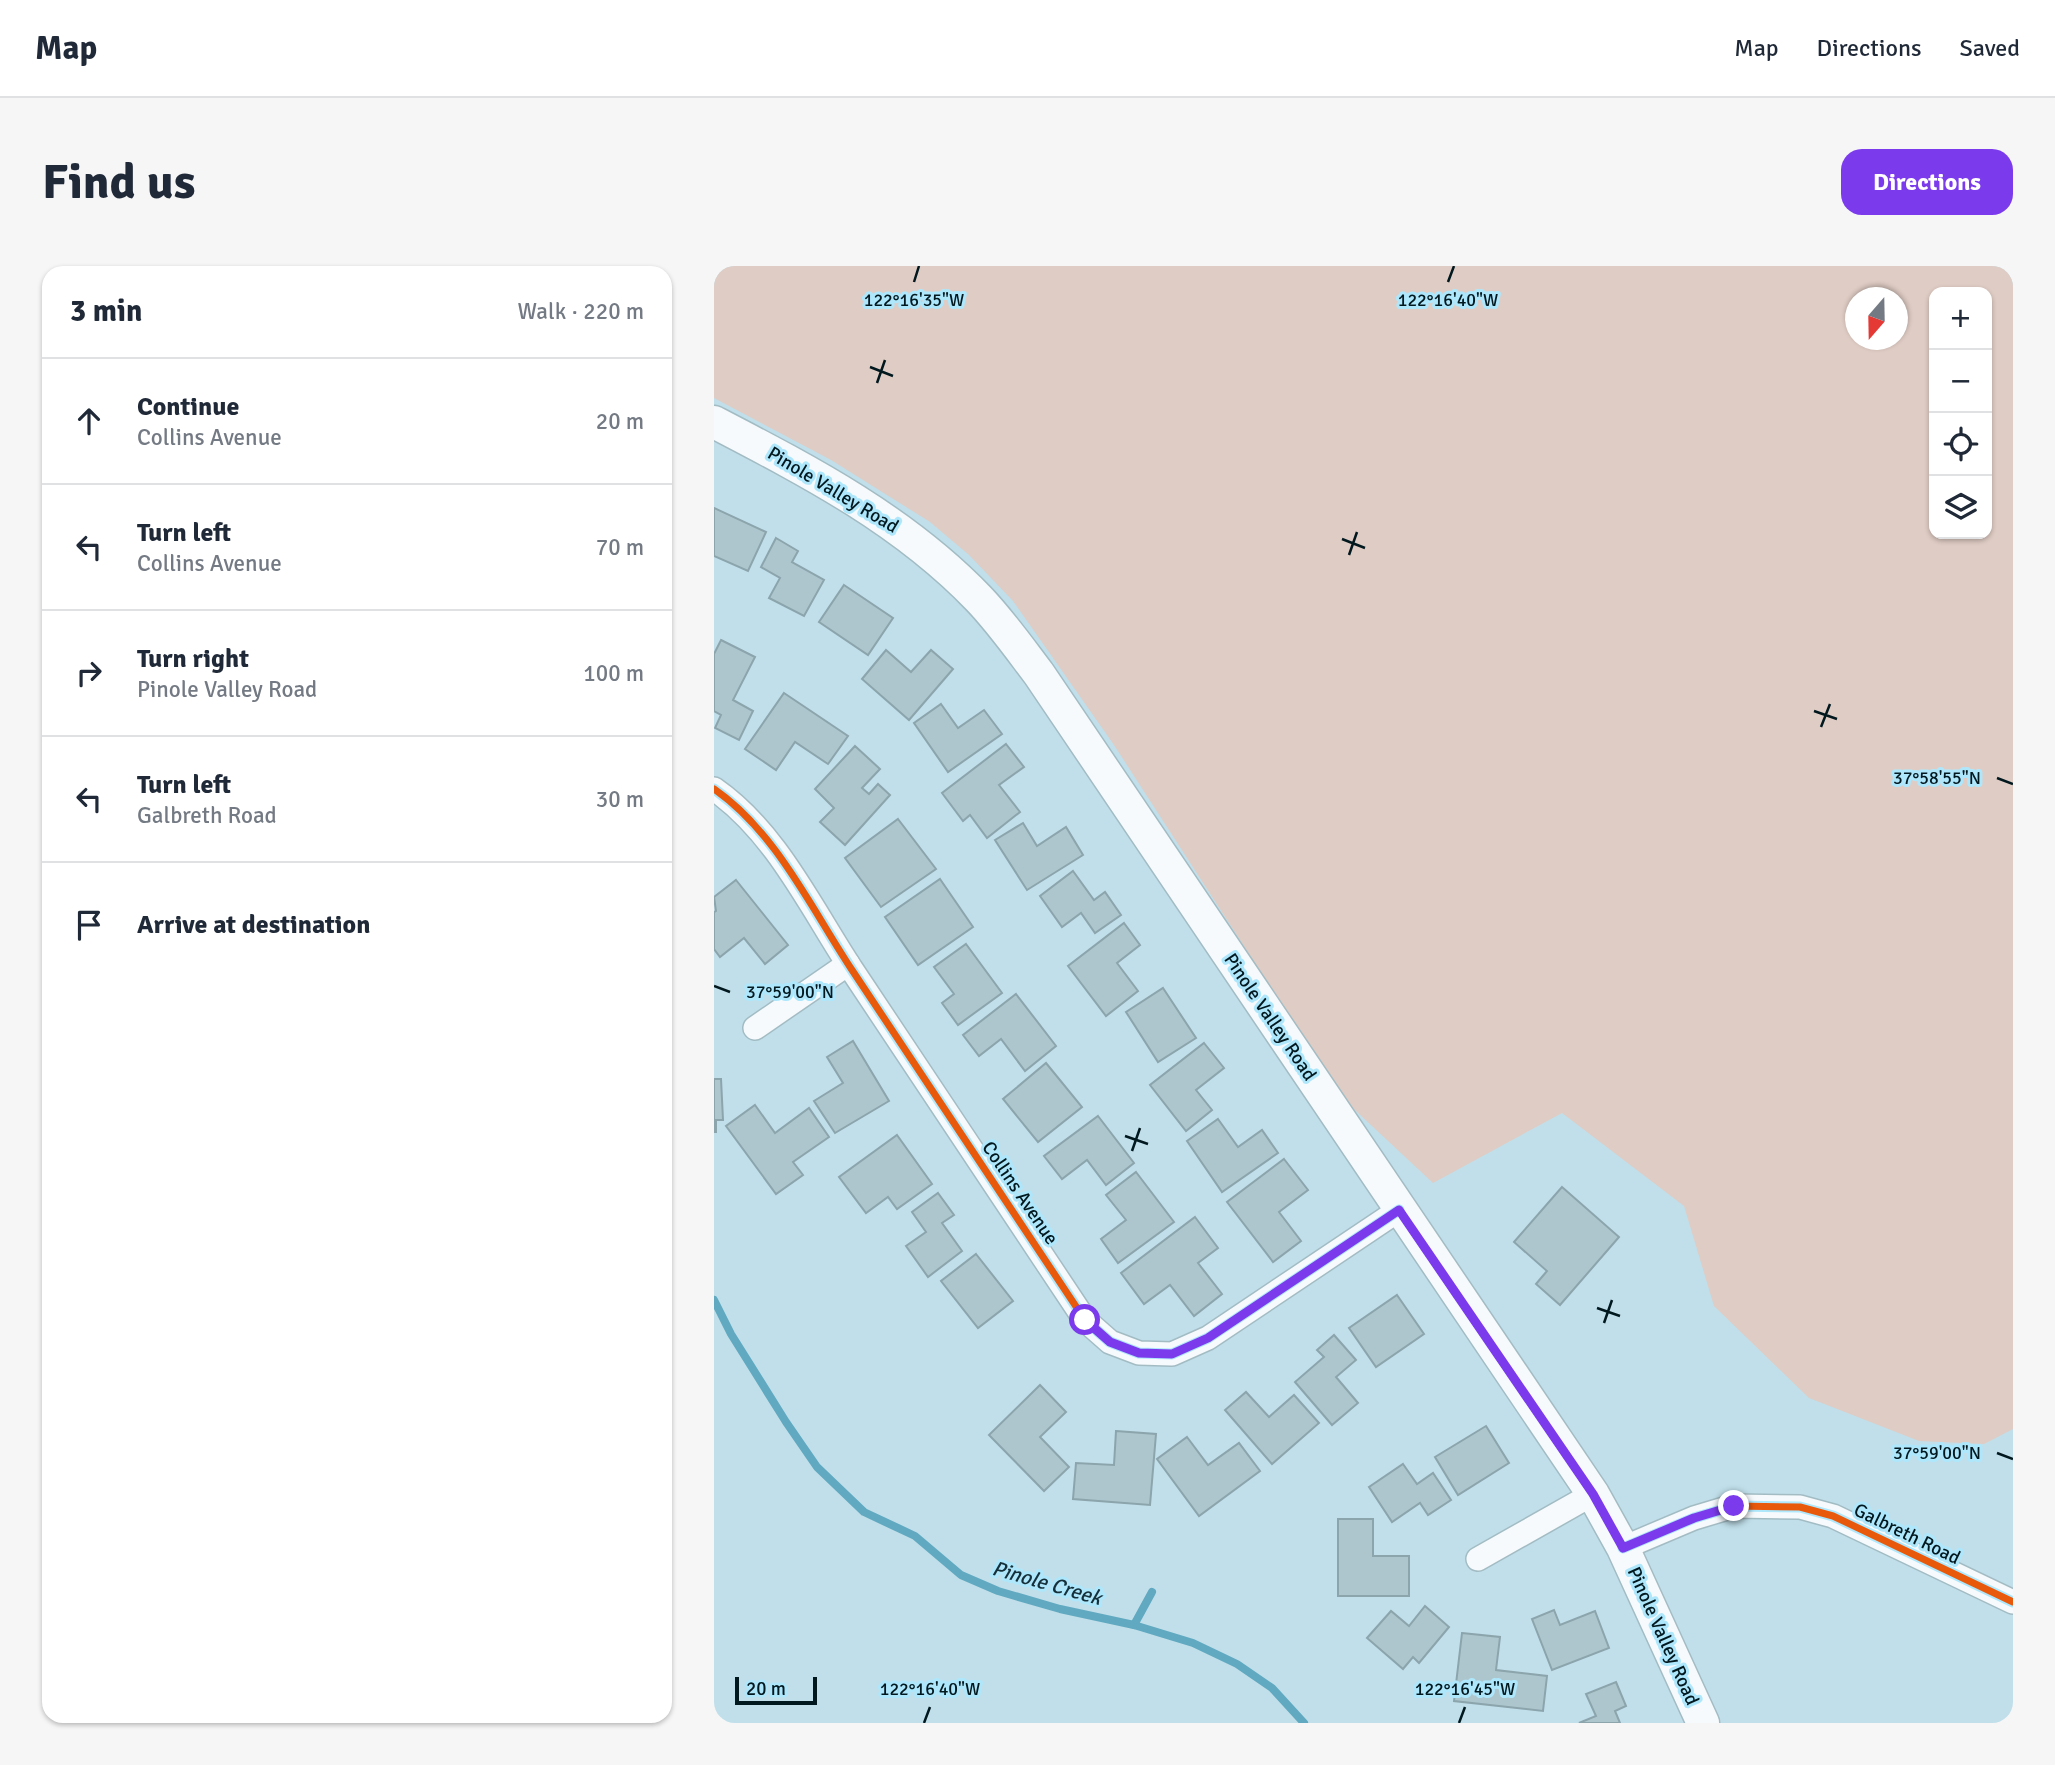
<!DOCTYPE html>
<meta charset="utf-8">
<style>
body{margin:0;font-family:Signika,sans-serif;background:#f6f6f7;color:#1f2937}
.controls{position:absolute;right:21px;top:21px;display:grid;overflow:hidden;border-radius:14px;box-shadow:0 2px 5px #0004}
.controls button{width:63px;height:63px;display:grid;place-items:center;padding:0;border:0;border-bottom:2px solid #e0e1e3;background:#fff;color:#1f2937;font:35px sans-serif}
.compass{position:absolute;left:1131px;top:21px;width:63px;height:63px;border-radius:50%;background:#fff;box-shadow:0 2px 5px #0004;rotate:200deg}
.scale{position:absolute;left:21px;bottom:18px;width:82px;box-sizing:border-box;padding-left:7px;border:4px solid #02181f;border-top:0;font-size:19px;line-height:24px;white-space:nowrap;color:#02181f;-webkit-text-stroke:5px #aee7fc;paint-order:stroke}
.stop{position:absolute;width:21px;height:21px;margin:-16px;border:5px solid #7c3aed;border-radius:50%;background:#fff}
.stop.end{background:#7c3aed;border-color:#fff;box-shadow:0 2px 7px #0008}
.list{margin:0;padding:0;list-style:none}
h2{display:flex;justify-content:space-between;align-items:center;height:91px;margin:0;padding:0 28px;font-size:30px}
h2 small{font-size:23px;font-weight:400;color:#747a83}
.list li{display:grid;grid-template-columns:46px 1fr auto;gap:21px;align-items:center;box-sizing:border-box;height:126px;padding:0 28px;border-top:2px solid #e0e1e3}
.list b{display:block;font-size:26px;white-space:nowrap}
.list p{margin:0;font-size:23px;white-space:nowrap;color:#747a83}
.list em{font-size:23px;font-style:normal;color:#747a83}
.icon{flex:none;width:38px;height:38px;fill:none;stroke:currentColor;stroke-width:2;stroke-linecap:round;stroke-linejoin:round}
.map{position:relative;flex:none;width:1299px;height:1457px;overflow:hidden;border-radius:21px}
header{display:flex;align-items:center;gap:42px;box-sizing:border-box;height:98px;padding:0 35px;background:#fff;border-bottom:2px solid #e0e1e3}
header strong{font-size:33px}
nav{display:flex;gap:38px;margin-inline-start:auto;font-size:24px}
.intro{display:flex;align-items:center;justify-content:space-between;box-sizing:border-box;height:168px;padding:0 42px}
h1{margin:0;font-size:49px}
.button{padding:18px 32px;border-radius:21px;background:#7c3aed;color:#fff;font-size:24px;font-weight:700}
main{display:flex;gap:42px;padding:0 42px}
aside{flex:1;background:#fff;border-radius:21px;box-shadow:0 2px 5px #0004}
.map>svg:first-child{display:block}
</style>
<header>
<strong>Map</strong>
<nav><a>Map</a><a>Directions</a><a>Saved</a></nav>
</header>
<div class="intro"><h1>Find us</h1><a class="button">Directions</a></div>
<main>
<aside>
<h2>3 min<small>Walk · 220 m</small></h2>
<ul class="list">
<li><svg class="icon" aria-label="ahead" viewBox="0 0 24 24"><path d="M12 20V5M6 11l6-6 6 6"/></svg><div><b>Continue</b><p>Collins Avenue</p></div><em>20 m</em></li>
<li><svg class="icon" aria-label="left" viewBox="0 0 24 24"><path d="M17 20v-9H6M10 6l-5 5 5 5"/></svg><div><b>Turn left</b><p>Collins Avenue</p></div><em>70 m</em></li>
<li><svg class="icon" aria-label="right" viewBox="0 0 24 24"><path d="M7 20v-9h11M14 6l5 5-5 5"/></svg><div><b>Turn right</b><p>Pinole Valley Road</p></div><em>100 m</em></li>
<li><svg class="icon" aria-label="left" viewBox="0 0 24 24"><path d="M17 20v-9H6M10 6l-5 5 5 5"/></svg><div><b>Turn left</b><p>Galbreth Road</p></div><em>30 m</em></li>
<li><svg class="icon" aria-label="arrive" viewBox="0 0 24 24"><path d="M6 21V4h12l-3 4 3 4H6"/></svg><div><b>Arrive at destination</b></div></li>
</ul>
</aside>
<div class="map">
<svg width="1299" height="1457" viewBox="0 0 1299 1457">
<rect width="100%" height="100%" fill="#c0dfea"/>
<path fill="#dfccc4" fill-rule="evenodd" d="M 0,0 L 1299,0 L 1299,1163 L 1270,1178 L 1205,1175 L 1095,1132 L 1000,1040 L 970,940 L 848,847 L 719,917 L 628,832 L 400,479 L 299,335 L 255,289 L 216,256 L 117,194 L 0,132 ZM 1220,26 L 1273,26 L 1273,268 L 1220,268 ZM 1142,32 L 1184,32 L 1184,74 L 1142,74 Z"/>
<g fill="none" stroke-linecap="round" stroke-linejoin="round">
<g stroke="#61a9c0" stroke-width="8">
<path d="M 0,1034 L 17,1068 L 72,1156 L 103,1201 L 150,1246 L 201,1270 L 247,1309 L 284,1325 L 346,1343 L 420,1359 L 479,1377 L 523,1398 L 558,1422 L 590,1457"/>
<path d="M 420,1359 L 438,1326"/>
</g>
</g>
<g fill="#adc6ce" stroke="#8ca4ac" stroke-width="2">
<path d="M 0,242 L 52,266 L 34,305 L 0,290 Z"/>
<path d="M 62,272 L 84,285 L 78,296 L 110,314 L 90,350 L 55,332 L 66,312 L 47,301 Z"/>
<path d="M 130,319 L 179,352 L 154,389 L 105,356 Z"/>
<path d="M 7,374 L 41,391 L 19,434 L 39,445 L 25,474 L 1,462 L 7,449 L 0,445 L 0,388 Z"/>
<path d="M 172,384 L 197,406 L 217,384 L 239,403 L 195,454 L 148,413 Z"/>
<path d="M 70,427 L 134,470 L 114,498 L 81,476 L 62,504 L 31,483 Z"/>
<path d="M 227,438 L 244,462 L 270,444 L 288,468 L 234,506 L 200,457 Z"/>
<path d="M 292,478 L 310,501 L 285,519 L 306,546 L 273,572 L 256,549 L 249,555 L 228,527 Z"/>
<path d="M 141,480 L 166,503 L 148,522 L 155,528 L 164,518 L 176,529 L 131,579 L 106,556 L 120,542 L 101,523 Z"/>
<path d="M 184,553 L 222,603 L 167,641 L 131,592 Z"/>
<path d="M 309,557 L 323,580 L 352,561 L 369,589 L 313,624 L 281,574 Z"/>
<path d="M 359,605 L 380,634 L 391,626 L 407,649 L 381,667 L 367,647 L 348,661 L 326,630 Z"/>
<path d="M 226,613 L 259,661 L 204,699 L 171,651 Z"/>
<path d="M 22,614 L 74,679 L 51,698 L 30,672 L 6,691 L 0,683 L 0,646 L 2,645 L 0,631 Z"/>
<path d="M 410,657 L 426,679 L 403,697 L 424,725 L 392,750 L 354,700 Z"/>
<path d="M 252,678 L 288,727 L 244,759 L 228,737 L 240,728 L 220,701 Z"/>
<path d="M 449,722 L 482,772 L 444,796 L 412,746 Z"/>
<path d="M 302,728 L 342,780 L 311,805 L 287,773 L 265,790 L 249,769 Z"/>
<path d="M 139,775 L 175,835 L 121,867 L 100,835 L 129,817 L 113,791 Z"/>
<path d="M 490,777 L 510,802 L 482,824 L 498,844 L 472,865 L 436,819 Z"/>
<path d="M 332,797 L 368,841 L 324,876 L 289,833 Z"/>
<path d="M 0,813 L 7,813 L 9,854 L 2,854 L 2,866 L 0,866 Z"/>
<path d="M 41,839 L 61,867 L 95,842 L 115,871 L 79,896 L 89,909 L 62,928 L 12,860 Z"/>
<path d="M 384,850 L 420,897 L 392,919 L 373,894 L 348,913 L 330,890 Z"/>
<path d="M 504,853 L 524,881 L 548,864 L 564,887 L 508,926 L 473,875 Z"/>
<path d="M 183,869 L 218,918 L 183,943 L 174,931 L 152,947 L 125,911 Z"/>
<path d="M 570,893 L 594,924 L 565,946 L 587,975 L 559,996 L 513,936 Z"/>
<path d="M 422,906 L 460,956 L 404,997 L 387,973 L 412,954 L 392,929 Z"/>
<path d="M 848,921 L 905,971 L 846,1039 L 822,1018 L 833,1005 L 800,976 Z"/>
<path d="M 224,927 L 240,949 L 228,957 L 248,985 L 214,1011 L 192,980 L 212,966 L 198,946 Z"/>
<path d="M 481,951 L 504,982 L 484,997 L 508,1028 L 480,1050 L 456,1019 L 430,1038 L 407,1007 Z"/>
<path d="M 262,988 L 299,1035 L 264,1062 L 227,1015 Z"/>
<path d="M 683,1029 L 710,1068 L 662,1101 L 635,1062 Z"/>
<path d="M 620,1069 L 642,1094 L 622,1111 L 644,1137 L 618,1159 L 581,1116 L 610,1091 L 603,1084 Z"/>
<path d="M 326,1119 L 352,1146 L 326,1171 L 355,1201 L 330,1225 L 275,1169 Z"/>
<path d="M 532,1126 L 555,1151 L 580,1129 L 605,1157 L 558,1198 L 511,1144 Z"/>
<path d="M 772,1160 L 795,1197 L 744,1229 L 721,1191 Z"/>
<path d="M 402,1165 L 442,1168 L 436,1239 L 359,1233 L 362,1197 L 400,1199 Z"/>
<path d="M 473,1171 L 494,1199 L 525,1177 L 546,1205 L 485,1250 L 443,1193 Z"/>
<path d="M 689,1198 L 703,1218 L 719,1207 L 737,1234 L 714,1249 L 706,1237 L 678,1256 L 655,1221 Z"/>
<path d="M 624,1253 L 659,1253 L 659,1290 L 695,1290 L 695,1330 L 624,1330 Z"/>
<path d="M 711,1340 L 735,1361 L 705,1397 L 699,1391 L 689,1403 L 653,1372 L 677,1345 L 695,1360 Z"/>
<path d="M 840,1344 L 846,1359 L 881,1345 L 895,1382 L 838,1404 L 818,1353 Z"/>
<path d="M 748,1367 L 786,1371 L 782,1404 L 833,1410 L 829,1445 L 740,1435 Z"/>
<path d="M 902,1416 L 912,1440 L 901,1445 L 906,1457 L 865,1457 L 882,1450 L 872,1428 Z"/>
</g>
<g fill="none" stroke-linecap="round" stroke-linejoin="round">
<g stroke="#a3bcc4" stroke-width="26">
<g id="street">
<path d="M 0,523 C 62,566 97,642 138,704 C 216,820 293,937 371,1054 L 396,1076 L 425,1087 L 458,1088 L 494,1072 L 685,944"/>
<path d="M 41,762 L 134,698"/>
<path d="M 909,1282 L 980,1252 L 1020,1240 L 1086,1241 L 1119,1250 L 1299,1336"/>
<path d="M 764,1293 L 879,1228"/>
</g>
</g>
<g stroke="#a3bcc4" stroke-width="35">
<path id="secondary" d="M 0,156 C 96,206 189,254 265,333 C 287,356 306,383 325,408 L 879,1228 L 909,1282 L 989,1457"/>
</g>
<use href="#street" stroke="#f6fafc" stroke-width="23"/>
<use href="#secondary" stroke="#f6fafc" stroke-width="32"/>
<g stroke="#aee7fc" stroke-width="11">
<g id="cycleway">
<path d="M 0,523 C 62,566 97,642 138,704 C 216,820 293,937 371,1054 L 396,1076 L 425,1087 L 458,1088 L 494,1072 L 685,944"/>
<path d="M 909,1282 L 980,1252 L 1020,1240 L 1086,1241 L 1119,1250 L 1299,1336"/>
</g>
</g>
<use href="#cycleway" stroke="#e8590c" stroke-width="7"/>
</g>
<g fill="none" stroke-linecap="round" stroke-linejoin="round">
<path stroke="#7c3aed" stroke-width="9" d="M 371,1054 L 396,1076 L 425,1087 L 458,1088 L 494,1072 L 685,944 L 879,1228 L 909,1282 L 980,1252 L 1020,1240"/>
</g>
<path fill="none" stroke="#02181f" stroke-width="2.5" d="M 200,16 L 205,0M 734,16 L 740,0M 156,101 L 179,110M 163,117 L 171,94M 628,273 L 651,282M 635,289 L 643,266M 1100,445 L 1123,453M 1107,461 L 1116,438M 1283,512 L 1299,518M 0,720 L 16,726M 411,870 L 434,878M 418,885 L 426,862M 883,1042 L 906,1050M 890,1057 L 898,1034M 1283,1187 L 1299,1193M 210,1457 L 216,1441M 745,1457 L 751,1441"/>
<g text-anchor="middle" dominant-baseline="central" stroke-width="6" stroke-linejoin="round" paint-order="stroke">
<g font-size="19" fill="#02181f" stroke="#aee7fc">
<text transform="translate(119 224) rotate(31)">Pinole Valley Road</text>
<text transform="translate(556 751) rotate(56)">Pinole Valley Road</text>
<text transform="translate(306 927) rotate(56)">Collins Avenue</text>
<text transform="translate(1193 1268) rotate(26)">Galbreth Road</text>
<text transform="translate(949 1370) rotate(66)">Pinole Valley Road</text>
</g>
<g font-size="21" font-style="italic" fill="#15303a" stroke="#aee7fc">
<text transform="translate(333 1317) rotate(16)">Pinole Creek</text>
</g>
</g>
<g font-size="18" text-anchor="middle" fill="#02181f" stroke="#aee7fc" stroke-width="6" stroke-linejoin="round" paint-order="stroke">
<text x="200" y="40">122°16'35"W</text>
<text x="734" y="40">122°16'40"W</text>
<text x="1223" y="518">37°58'55"N</text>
<text x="76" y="732">37°59'00"N</text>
<text x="1223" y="1193">37°59'00"N</text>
<text x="216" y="1429">122°16'40"W</text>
<text x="751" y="1429">122°16'45"W</text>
</g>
</svg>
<div class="controls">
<button>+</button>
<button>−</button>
<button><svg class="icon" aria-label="locate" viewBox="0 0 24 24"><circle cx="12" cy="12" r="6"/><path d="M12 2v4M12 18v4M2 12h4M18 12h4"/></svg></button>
<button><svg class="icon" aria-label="layers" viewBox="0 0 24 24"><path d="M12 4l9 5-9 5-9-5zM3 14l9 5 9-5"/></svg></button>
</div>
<svg class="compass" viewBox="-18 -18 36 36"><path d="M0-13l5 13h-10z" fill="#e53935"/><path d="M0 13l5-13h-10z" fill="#747a83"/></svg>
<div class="scale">20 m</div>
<div class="stop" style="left:371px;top:1054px"></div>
<div class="stop end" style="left:1020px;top:1240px"></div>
</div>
</main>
